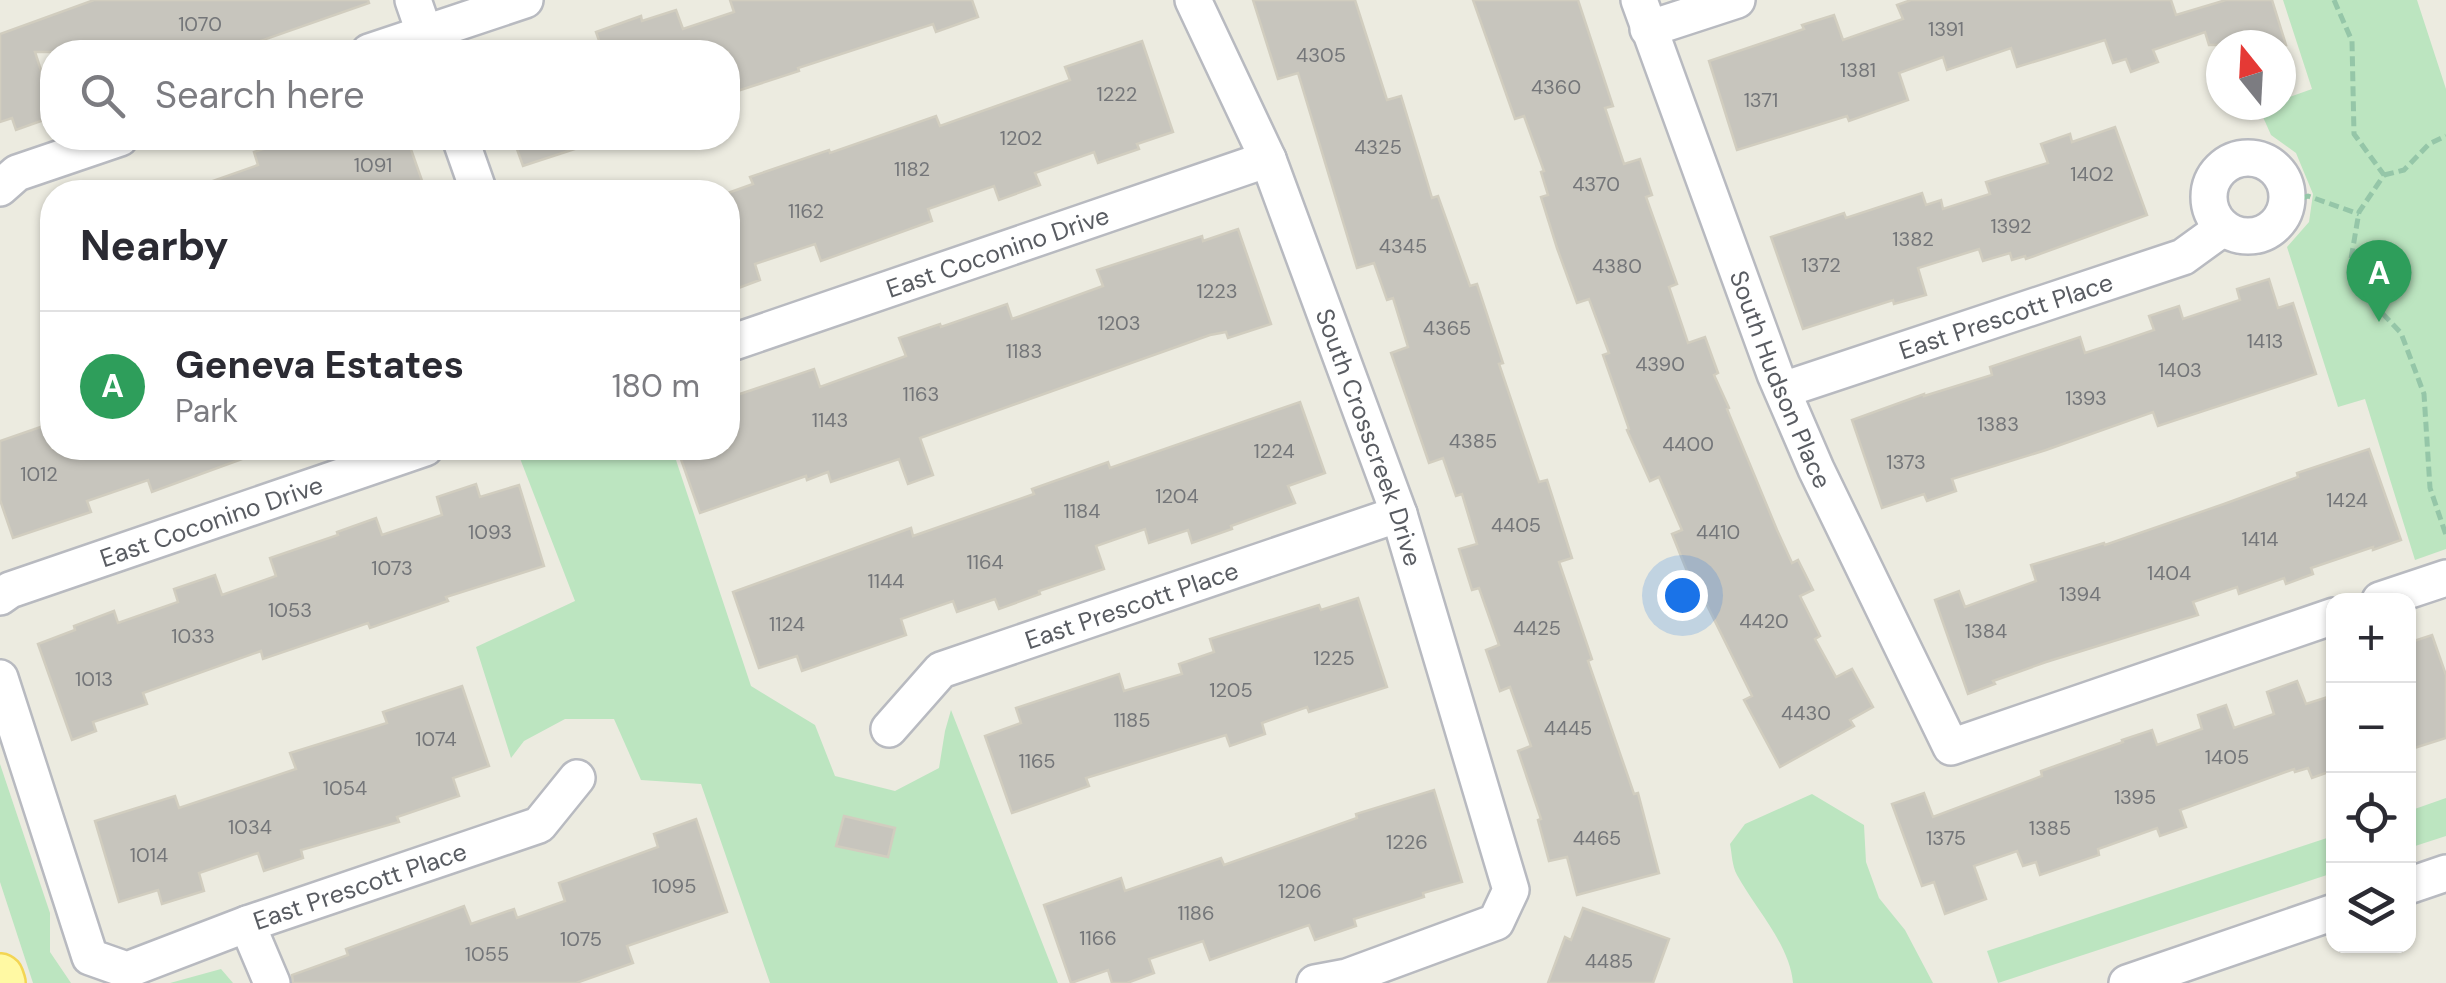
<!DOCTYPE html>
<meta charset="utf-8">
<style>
body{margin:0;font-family:"DM Sans",sans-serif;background:#f7f7f7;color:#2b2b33}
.controls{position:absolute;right:30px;bottom:30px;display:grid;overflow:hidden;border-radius:20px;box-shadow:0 2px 8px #0004}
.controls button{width:90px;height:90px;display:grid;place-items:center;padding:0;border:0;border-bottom:2px solid #e1e1e2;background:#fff;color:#2b2b33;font:50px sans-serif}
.compass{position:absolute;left:2206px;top:30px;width:90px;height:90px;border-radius:50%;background:#fff;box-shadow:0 2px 8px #0004;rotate:342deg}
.you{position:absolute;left:1682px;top:595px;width:35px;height:35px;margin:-25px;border:8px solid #fff;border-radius:50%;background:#1a73e8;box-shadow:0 0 0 15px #1a73e833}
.badge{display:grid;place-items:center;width:65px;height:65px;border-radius:50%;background:#eb4928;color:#fff;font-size:32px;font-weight:700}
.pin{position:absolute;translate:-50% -82px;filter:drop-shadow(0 2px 5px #0008)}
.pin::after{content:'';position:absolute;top:52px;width:35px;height:30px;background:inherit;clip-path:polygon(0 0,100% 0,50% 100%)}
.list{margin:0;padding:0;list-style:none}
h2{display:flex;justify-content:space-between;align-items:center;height:130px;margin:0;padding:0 40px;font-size:42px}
h2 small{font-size:32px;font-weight:400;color:#7c7c81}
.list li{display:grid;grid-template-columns:65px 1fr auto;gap:30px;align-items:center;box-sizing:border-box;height:150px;padding:0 40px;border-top:2px solid #e1e1e2}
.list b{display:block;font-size:38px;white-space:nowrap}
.list p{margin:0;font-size:32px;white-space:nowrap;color:#7c7c81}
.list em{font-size:32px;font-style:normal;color:#7c7c81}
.icon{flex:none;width:55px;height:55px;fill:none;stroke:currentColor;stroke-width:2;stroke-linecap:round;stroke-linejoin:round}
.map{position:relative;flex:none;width:2446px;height:983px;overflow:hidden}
.search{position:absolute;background:#fff;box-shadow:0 2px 8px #0004;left:40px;top:40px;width:700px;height:110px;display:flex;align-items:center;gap:25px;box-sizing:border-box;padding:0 35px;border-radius:40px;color:#7c7c81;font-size:38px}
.panel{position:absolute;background:#fff;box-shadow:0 2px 8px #0004;left:40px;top:180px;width:700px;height:280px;border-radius:40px}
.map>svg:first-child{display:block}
</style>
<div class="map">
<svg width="2446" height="983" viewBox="0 0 2446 983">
<rect width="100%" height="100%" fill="#ecebe0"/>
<g fill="#bce5c0">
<path d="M 2283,0 L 2417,0 L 2446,89 L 2446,549 L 2415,560 L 2365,399 L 2338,407 L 2287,247 L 2309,222 L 2313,194 L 2296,153 L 2271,135 L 2259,108 L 2281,105 L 2281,100 L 2312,89 Z"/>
<path d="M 516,448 L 672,448 L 751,686 L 815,725 L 835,776 L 895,791 L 939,768 L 945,731 L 951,710 L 1058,983 L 770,983 L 701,784 L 641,780 L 614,719 L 565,719 L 524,741 L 511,758 L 476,647 L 575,601 Z"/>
<path d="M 0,764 L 50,913 L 50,952 L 71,983 L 33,983 L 0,882 Z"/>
<path d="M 1812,794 L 1864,825 L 1866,862 L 1879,898 L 1905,930 L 1933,983 L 1793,983 C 1790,945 1755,908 1737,875 C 1732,866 1732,854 1730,844 L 1745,824 Z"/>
<path d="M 2446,798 L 2446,836 L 2409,848 L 2409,811 Z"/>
<path d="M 2333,836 L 2333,873 L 1998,983 L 1987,951 Z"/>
<path d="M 221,969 L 233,983 L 170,983 Z"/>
</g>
<g fill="#c7c5bd" stroke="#d1cdbf" stroke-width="2.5">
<path d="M 94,0 L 368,0 L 369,3 L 252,44 L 255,52 L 35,52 L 52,104 L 52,117 L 16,130 L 12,118 L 0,122 L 0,34 Z"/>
<path d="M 730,0 L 972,0 L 978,17 L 936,32 L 933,24 L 798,68 L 799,71 L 728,94 L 728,52 L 603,52 L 596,32 L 641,16 L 642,21 L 676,10 L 683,29 L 734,12 Z"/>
<path d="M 1253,0 L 1355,0 L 1387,100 L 1401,96 L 1432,198 L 1438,196 L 1470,286 L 1477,284 L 1503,363 L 1499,364 L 1539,482 L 1547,480 L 1572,558 L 1559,562 L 1592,659 L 1588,661 L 1634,794 L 1638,793 L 1659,873 L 1577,895 L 1567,857 L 1549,861 L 1538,820 L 1541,819 L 1518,751 L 1531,746 L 1510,687 L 1500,691 L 1486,650 L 1499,645 L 1479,588 L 1472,590 L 1459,549 L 1477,544 L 1462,494 L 1456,496 L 1443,458 L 1429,463 L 1391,353 L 1408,347 L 1393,298 L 1387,300 L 1374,263 L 1357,268 L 1298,73 L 1278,79 Z"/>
<path d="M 1473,0 L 1578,0 L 1613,106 L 1605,108 L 1624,164 L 1640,159 L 1652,195 L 1646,197 L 1677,284 L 1669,287 L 1688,343 L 1705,337 L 1718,373 L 1714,375 L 1729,408 L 1727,409 L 1777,530 L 1792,563 L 1798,560 L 1813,590 L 1800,596 L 1820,636 L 1815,639 L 1836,677 L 1852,669 L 1873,707 L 1850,720 L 1854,726 L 1780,767 L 1744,700 L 1752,696 L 1697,585 L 1693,586 L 1672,534 L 1682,530 L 1659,477 L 1650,481 L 1627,430 L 1629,429 L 1603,355 L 1609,353 L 1589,299 L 1577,303 L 1557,248 L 1541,197 L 1548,195 L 1541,172 L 1544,171 L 1524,116 L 1515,119 Z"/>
<path d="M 1911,0 L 2171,0 L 2176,15 L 2226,0 L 2272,0 L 2286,45 L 2209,45 L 2205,32 L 2153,50 L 2158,62 L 2131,72 L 2126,59 L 2113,63 L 2105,40 L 2017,67 L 2011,48 L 1947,70 L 1943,57 L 1899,73 L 1908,100 L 1849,121 L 1847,116 L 1737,150 L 1709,61 L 1804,29 L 1802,25 L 1834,15 L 1843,40 L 1903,19 L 1897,5 Z"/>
<path d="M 1142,41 L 1173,132 L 1137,144 L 1139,149 L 1098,163 L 1094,152 L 1035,173 L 1040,185 L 999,200 L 994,186 L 928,209 L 932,221 L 821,261 L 815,244 L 755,264 L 760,280 L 728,292 L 728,193 L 753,184 L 750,177 L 829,150 L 830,153 L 936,116 L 940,126 L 1070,80 L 1065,67 Z"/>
<path d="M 2115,127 L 2147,215 L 2026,259 L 2025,256 L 2012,260 L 2010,253 L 1983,261 L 1979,249 L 1918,268 L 1926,295 L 1894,304 L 1893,300 L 1803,329 L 1771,237 L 1844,213 L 1846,218 L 1922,193 L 1926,205 L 1941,200 L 1943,209 L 1990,194 L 1986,182 L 2048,163 L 2041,144 L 2070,134 L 2072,142 Z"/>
<path d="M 295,138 L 407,138 L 426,192 L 191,192 L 190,189 L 258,165 L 254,152 Z"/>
<path d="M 513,138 L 596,138 L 596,142 L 523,166 Z"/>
<path d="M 1238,229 L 1271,324 L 1228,338 L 1226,332 L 1210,335 L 920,438 L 933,475 L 908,484 L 899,459 L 831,482 L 828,472 L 807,480 L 806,476 L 700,513 L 677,448 L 728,448 L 728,398 L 814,369 L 820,387 L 906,356 L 899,338 L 940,324 L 941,327 L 1007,304 L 1012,319 L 1103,286 L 1097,270 L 1202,236 L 1203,241 Z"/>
<path d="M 2269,279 L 2278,308 L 2293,303 L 2316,374 L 2158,426 L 2153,412 L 2046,450 L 1952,479 L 1956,491 L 1927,501 L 1924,494 L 1882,508 L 1852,420 L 1924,394 L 1924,396 L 1992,375 L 1990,367 L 2080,337 L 2085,353 L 2107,346 L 2154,330 L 2149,316 L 2179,306 L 2183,319 L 2240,300 L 2237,289 Z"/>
<path d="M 1300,402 L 1325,473 L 1288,486 L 1295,503 L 1231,526 L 1232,529 L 1192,543 L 1188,530 L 1149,543 L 1145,529 L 1096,546 L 1104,569 L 1039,591 L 1040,594 L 999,609 L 995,599 L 957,612 L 953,601 L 901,619 L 906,635 L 802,671 L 797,656 L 759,668 L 733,592 L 911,528 L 913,536 L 1034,494 L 1032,489 L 1108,462 L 1110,468 Z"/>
<path d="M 52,423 L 52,448 L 264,448 L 264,451 L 152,492 L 148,480 L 87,501 L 91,512 L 13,538 L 0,500 L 0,441 Z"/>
<path d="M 2369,449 L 2401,540 L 2373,550 L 2373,547 L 2311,568 L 2313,574 L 2286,584 L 2284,578 L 2239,594 L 2237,587 L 2193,602 L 2198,615 L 2046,662 L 1993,681 L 1995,684 L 1968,694 L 1935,600 L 1959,591 L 1965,607 L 2036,581 L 2031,565 L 2104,543 L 2105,545 L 2224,504 L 2298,477 L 2297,473 Z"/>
<path d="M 476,484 L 480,497 L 519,485 L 544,566 L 446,597 L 448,601 L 370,628 L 368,623 L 263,659 L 261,651 L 143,693 L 147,704 L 93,722 L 96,731 L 72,740 L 38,644 L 75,630 L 74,626 L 114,611 L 118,623 L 178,602 L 174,589 L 215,575 L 222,595 L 276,576 L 270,558 L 338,535 L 337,532 L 376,518 L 382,535 L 442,515 L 437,497 Z"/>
<path d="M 1358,598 L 1387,687 L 1309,712 L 1307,707 L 1262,723 L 1265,734 L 1230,746 L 1226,735 L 1086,778 L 1089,786 L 1012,813 L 985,736 L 1021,723 L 1016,708 L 1119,674 L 1124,691 L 1182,674 L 1179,664 L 1214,652 L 1210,639 L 1319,605 L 1321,610 Z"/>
<path d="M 2432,635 L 2446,675 L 2446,738 L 2408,750 L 2408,643 Z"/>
<path d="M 2297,681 L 2306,704 L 2334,695 L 2334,770 L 2312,778 L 2308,768 L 2295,772 L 2294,769 L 2180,810 L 2186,827 L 2160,836 L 2157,828 L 2098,849 L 2099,855 L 2040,875 L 2036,862 L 2023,866 L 2017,851 L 1974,866 L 1986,899 L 1945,914 L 1934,882 L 1922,886 L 1892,804 L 1924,793 L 1933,817 L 2042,776 L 2041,771 L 2123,742 L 2122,740 L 2152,730 L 2157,745 L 2202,729 L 2198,715 L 2226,705 L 2234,728 L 2274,714 L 2267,692 Z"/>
<path d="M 462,686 L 489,766 L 453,778 L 459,796 L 397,817 L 399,822 L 301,850 L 303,858 L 264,871 L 258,853 L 199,873 L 204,891 L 162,904 L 158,890 L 119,902 L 95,821 L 175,796 L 179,808 L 296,769 L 290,753 L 387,723 L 383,712 Z"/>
<path d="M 1434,790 L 1462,882 L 1423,893 L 1424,897 L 1354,919 L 1356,926 L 1315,940 L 1309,925 L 1210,960 L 1203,941 L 1149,959 L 1154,973 L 1127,983 L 1112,983 L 1108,970 L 1071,983 L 1044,905 L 1121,878 L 1125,891 L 1221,858 L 1224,865 L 1357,818 L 1356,814 Z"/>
<path d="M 844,816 L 895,828 L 888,857 L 836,846 Z"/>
<path d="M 696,819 L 727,912 L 627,946 L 633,963 L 576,983 L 293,983 L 292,975 L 348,955 L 346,949 L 464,906 L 471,924 L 514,909 L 517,918 L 565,901 L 559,883 L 658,847 L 654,834 Z"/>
<path d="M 1583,908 L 1669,939 L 1653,983 L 1548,983 L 1565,937 L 1571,940 Z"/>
</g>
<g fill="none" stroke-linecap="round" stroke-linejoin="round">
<g stroke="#b8bac0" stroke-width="40">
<g id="minor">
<path d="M 413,0 L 431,52"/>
<path id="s1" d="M 1193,0 L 1268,159 L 1399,514 L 1511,890 L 1496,922 L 1347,977 L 1315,983"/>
<path id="s2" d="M 1639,0 L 1775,374 L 1816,469 L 1951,747 L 2334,616"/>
<path d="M 1648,29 L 1737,0"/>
<path d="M 369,52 L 525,0"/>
<path d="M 460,138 L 479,192"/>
<circle cx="2248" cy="197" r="39"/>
<path d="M 0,188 L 17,173 L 120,138"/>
<path id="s3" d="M 728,344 L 1268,159"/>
<path id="s4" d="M 1783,390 L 2183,257 L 2223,228"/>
<path id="s5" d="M 0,597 L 10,590 L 425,448"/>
<path d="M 2380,600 L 2446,578"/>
<path id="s6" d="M 0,678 L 90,957 L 127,970 L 247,924 L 539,825 L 577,778"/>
<path id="s7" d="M 889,729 L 941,670 L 1399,514"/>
<path d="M 2408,886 L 2446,873"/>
<path d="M 247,924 L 272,983"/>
<path d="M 2127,983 L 2334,912"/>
</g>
</g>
<g stroke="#f3d553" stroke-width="50">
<path id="major" d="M 0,977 L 2,983"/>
</g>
<g stroke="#95c6a8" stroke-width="5" stroke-dasharray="10 5" stroke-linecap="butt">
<path d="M 2334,0 L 2352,41 L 2354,134 L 2384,175 L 2359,212 L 2351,259 L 2364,294 L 2401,333 L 2424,394 L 2430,488 L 2446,535"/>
<path d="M 2384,175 L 2404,170 L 2429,144 L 2446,136"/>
<path d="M 2287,204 L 2308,196 L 2359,214"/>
</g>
<use href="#minor" stroke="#fff" stroke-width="35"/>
<use href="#major" stroke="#fff9a3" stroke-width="45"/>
</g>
<g text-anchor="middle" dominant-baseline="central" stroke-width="8" stroke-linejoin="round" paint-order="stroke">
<g font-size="20" fill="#747679">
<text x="200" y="24">1070</text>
<text x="1946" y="29">1391</text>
<text x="1321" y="55">4305</text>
<text x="1858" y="70">1381</text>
<text x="1556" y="87">4360</text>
<text x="1117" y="94">1222</text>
<text x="1761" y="100">1371</text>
<text x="1021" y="138">1202</text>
<text x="1378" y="147">4325</text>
<text x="373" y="165">1091</text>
<text x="912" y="169">1182</text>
<text x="2092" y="174">1402</text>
<text x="1596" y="184">4370</text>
<text x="806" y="211">1162</text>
<text x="2011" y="226">1392</text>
<text x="1913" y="239">1382</text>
<text x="1403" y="246">4345</text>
<text x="1821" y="265">1372</text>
<text x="1617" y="266">4380</text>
<text x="1217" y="291">1223</text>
<text x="1119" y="323">1203</text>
<text x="1447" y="328">4365</text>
<text x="2265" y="341">1413</text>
<text x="1024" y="351">1183</text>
<text x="1660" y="364">4390</text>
<text x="2180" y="370">1403</text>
<text x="921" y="394">1163</text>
<text x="2086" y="398">1393</text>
<text x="830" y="420">1143</text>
<text x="1998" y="424">1383</text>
<text x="1473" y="441">4385</text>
<text x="1688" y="444">4400</text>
<text x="1274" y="451">1224</text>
<text x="1906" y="462">1373</text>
<text x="39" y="474">1012</text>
<text x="1177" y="496">1204</text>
<text x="2347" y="500">1424</text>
<text x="1082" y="511">1184</text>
<text x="1516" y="525">4405</text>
<text x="490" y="532">1093</text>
<text x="1718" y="532">4410</text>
<text x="2260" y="539">1414</text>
<text x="985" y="562">1164</text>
<text x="392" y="568">1073</text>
<text x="2169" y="573">1404</text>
<text x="886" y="581">1144</text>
<text x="2080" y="594">1394</text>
<text x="290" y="610">1053</text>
<text x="1764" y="621">4420</text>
<text x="787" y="624">1124</text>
<text x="1537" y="628">4425</text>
<text x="1986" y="631">1384</text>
<text x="193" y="636">1033</text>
<text x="1334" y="658">1225</text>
<text x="94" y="679">1013</text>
<text x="1231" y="690">1205</text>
<text x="1806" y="713">4430</text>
<text x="1132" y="720">1185</text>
<text x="1568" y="728">4445</text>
<text x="436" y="739">1074</text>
<text x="2227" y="757">1405</text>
<text x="1037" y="761">1165</text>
<text x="345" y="788">1054</text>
<text x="2135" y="797">1395</text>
<text x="250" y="827">1034</text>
<text x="2050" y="828">1385</text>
<text x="1597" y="838">4465</text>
<text x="1946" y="838">1375</text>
<text x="1407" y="842">1226</text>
<text x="149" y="855">1014</text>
<text x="674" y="886">1095</text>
<text x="1300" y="891">1206</text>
<text x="1196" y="913">1186</text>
<text x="1098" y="938">1166</text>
<text x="581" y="939">1075</text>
<text x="487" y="954">1055</text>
<text x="1609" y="961">4485</text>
</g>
<g font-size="25" fill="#595c62" stroke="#fff">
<text stroke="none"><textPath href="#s3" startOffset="285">East Coconino Drive</textPath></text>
<text stroke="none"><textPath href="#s4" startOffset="235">East Prescott Place</textPath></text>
<text stroke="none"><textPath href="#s2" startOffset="405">South Hudson Place</textPath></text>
<text stroke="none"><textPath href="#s1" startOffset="472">South Crosscreek Drive</textPath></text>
<text stroke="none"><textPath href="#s5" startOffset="225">East Coconino Drive</textPath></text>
<text stroke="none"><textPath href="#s7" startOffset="280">East Prescott Place</textPath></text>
<text stroke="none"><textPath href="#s6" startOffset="580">East Prescott Place</textPath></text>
</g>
</g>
</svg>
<div class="controls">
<button>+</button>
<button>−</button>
<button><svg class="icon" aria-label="locate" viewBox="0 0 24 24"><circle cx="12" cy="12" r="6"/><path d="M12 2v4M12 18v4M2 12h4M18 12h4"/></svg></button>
<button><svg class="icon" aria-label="layers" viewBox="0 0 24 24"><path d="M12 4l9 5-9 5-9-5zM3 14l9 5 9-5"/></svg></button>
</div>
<svg class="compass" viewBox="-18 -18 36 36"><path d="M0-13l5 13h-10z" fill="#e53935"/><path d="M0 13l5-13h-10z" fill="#7c7c81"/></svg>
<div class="you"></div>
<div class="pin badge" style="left:2379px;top:322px;background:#2e9e5b">A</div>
<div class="search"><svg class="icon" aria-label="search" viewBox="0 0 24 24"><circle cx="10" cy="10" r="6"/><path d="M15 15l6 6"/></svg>Search here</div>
<section class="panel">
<h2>Nearby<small></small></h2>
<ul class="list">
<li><span class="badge" style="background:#2e9e5b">A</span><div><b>Geneva Estates</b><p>Park</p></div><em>180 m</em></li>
</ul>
</section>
</div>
